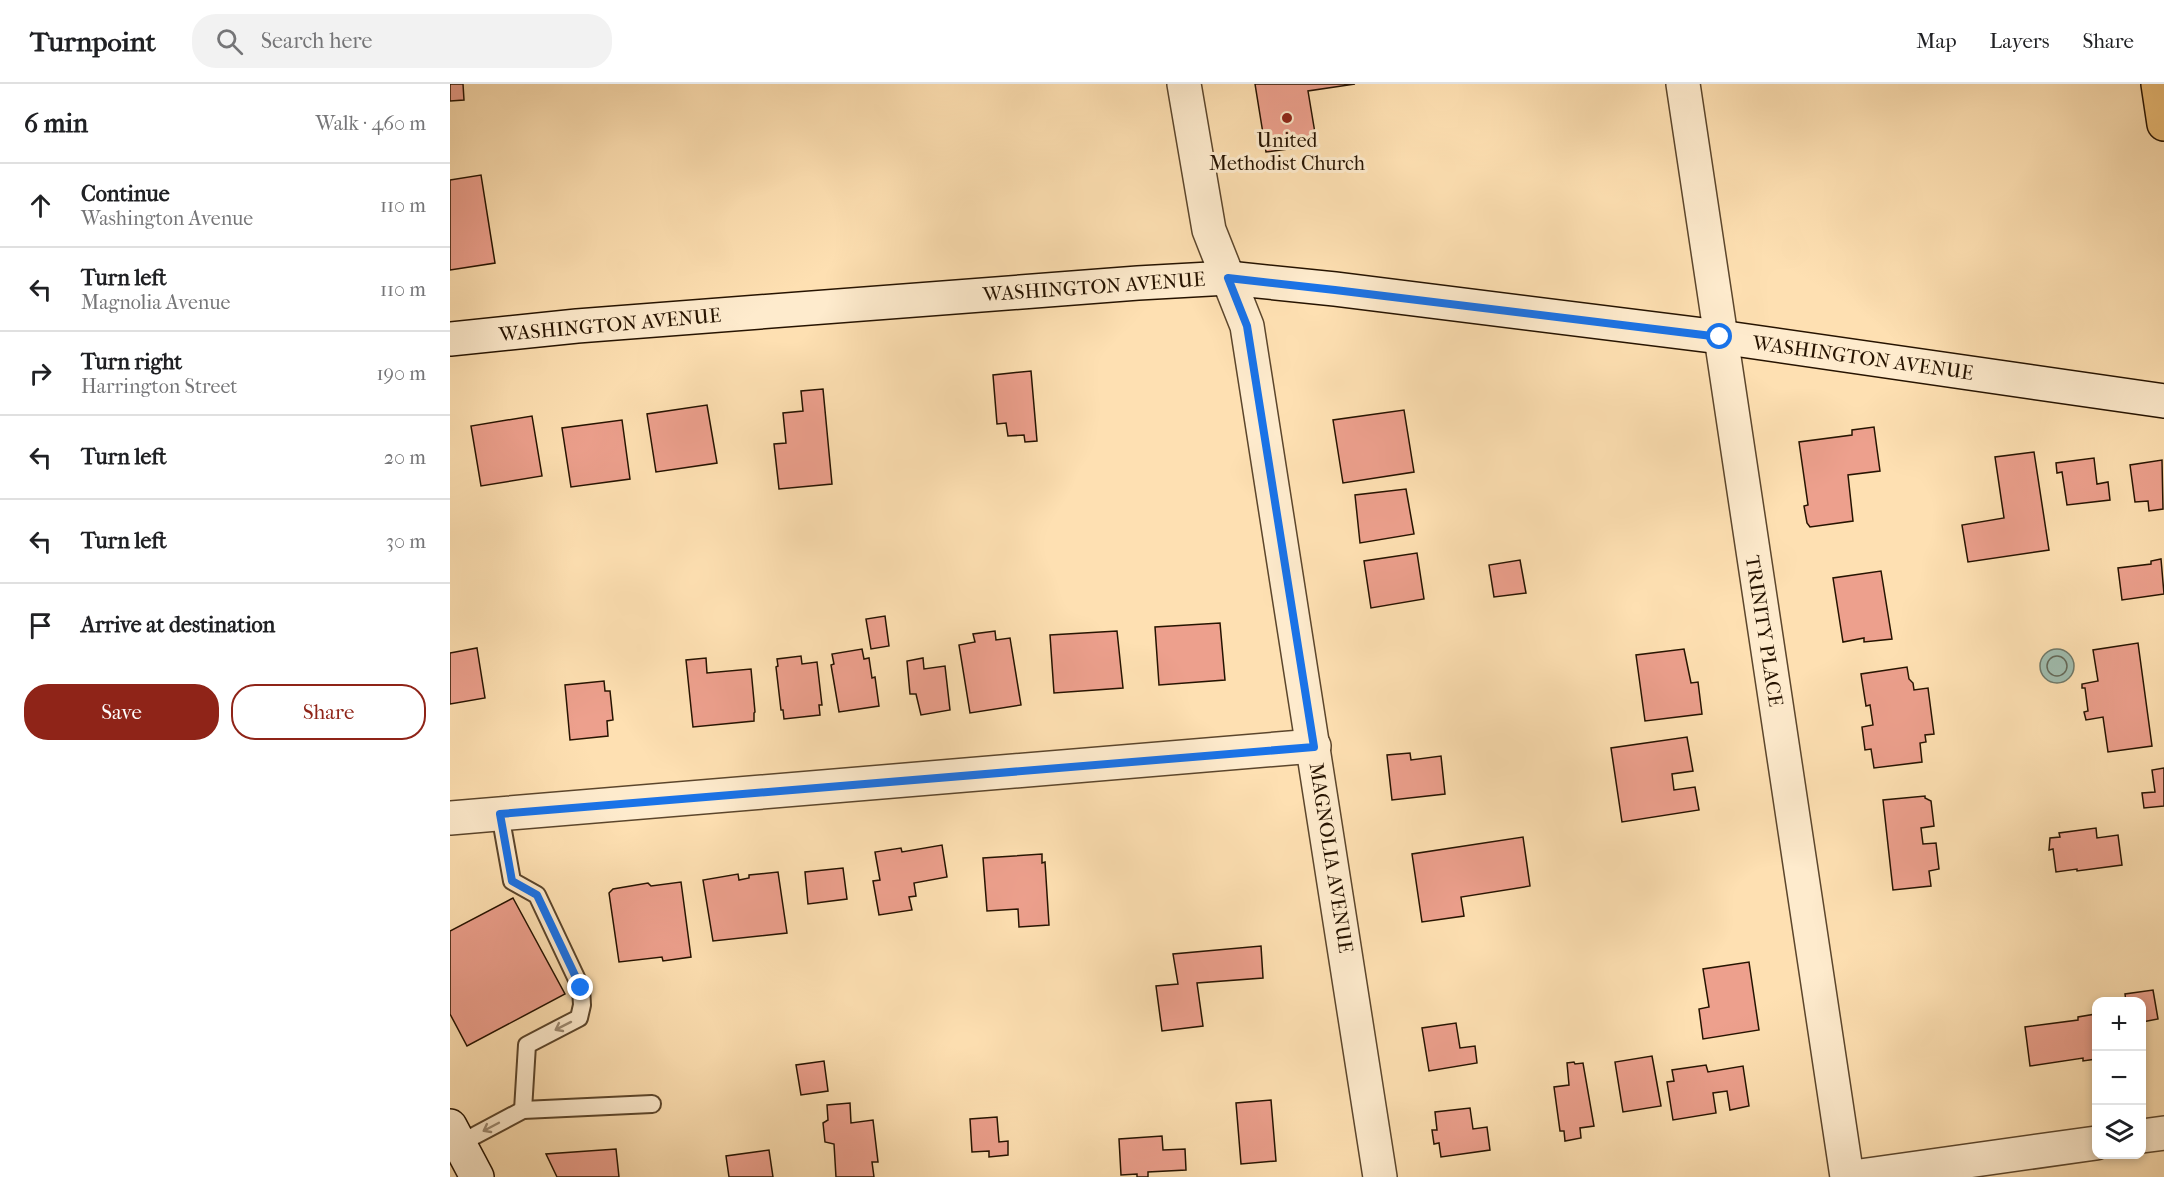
<!DOCTYPE html>
<meta charset="utf-8">
<style>
body{margin:0;font-family:"IM FELL French Canon",serif;background:#f2f2f2;color:#202124}
.controls{position:absolute;right:18px;bottom:18px;display:grid;overflow:hidden;border-radius:12px;box-shadow:0 3px 9px #0003}
.controls button{width:54px;height:54px;display:grid;place-items:center;padding:0;border:0;border-bottom:2px solid #e0e0e0;background:#fff;color:#202124;font:30px sans-serif}
.stop{position:absolute;width:18px;height:18px;margin:-14px;border:4px solid #1a73e8;border-radius:50%;background:#fff}
.stop.end{background:#1a73e8;border-color:#fff;box-shadow:0 2px 6px #0008}
.list{margin:0;padding:0;list-style:none}
h2{display:flex;justify-content:space-between;align-items:center;height:78px;margin:0;padding:0 24px;font-size:26px}
h2 small{font-size:20px;font-weight:400;color:#757577}
.list li{display:grid;grid-template-columns:39px 1fr auto;gap:18px;align-items:center;box-sizing:border-box;height:84px;padding:0 24px;border-top:2px solid #e0e0e0}
.list b{display:block;font-size:22px;white-space:nowrap}
.list p{margin:0;font-size:20px;white-space:nowrap;color:#757577}
.list em{font-size:20px;font-style:normal;color:#757577}
.actions{display:flex;gap:12px;padding:18px 24px}
.actions a{flex:1;padding:14px 0;border:2px solid #8f2418;border-radius:24px;text-align:center;font-size:21px;color:#8f2418}
.actions .main{background:#8f2418;color:#fff}
.icon{flex:none;width:33px;height:33px;fill:none;stroke:currentColor;stroke-width:2;stroke-linecap:round;stroke-linejoin:round}
.map{position:relative;flex:none;width:1714px;height:1093px;overflow:hidden}
header{display:flex;align-items:center;gap:36px;box-sizing:border-box;height:84px;padding:0 30px;background:#fff;border-bottom:2px solid #e0e0e0}
header strong{font-size:28px}
nav{display:flex;gap:33px;margin-inline-start:auto;font-size:21px}
.search{width:420px;height:54px;background:#f2f2f2;display:flex;align-items:center;gap:15px;box-sizing:border-box;padding:0 21px;border-radius:24px;color:#757577;font-size:22px}
main{display:flex}
aside{flex:1;background:#fff}
.map>svg:first-child{display:block}
</style>
<header>
<strong>Turnpoint</strong>
<div class="search"><svg class="icon" aria-label="search" viewBox="0 0 24 24"><circle cx="10" cy="10" r="6"/><path d="M15 15l6 6"/></svg>Search here</div>
<nav><a>Map</a><a>Layers</a><a>Share</a></nav>
</header>
<main>
<aside>
<h2>6 min<small>Walk · 460 m</small></h2>
<ul class="list">
<li><svg class="icon" aria-label="ahead" viewBox="0 0 24 24"><path d="M12 20V5M6 11l6-6 6 6"/></svg><div><b>Continue</b><p>Washington Avenue</p></div><em>110 m</em></li>
<li><svg class="icon" aria-label="left" viewBox="0 0 24 24"><path d="M17 20v-9H6M10 6l-5 5 5 5"/></svg><div><b>Turn left</b><p>Magnolia Avenue</p></div><em>110 m</em></li>
<li><svg class="icon" aria-label="right" viewBox="0 0 24 24"><path d="M7 20v-9h11M14 6l5 5-5 5"/></svg><div><b>Turn right</b><p>Harrington Street</p></div><em>190 m</em></li>
<li><svg class="icon" aria-label="left" viewBox="0 0 24 24"><path d="M17 20v-9H6M10 6l-5 5 5 5"/></svg><div><b>Turn left</b></div><em>20 m</em></li>
<li><svg class="icon" aria-label="left" viewBox="0 0 24 24"><path d="M17 20v-9H6M10 6l-5 5 5 5"/></svg><div><b>Turn left</b></div><em>30 m</em></li>
<li><svg class="icon" aria-label="arrive" viewBox="0 0 24 24"><path d="M6 21V4h12l-3 4 3 4H6"/></svg><div><b>Arrive at destination</b></div></li>
</ul>
<div class="actions"><a class="main">Save</a><a>Share</a></div>
</aside>
<div class="map">
<svg width="1714" height="1093" viewBox="0 0 1714 1093">
<rect width="100%" height="100%" fill="#fee0b2"/>
<filter id="stains"><feTurbulence type="fractalNoise" baseFrequency=".00333" numOctaves="4"/><feColorMatrix values="0 0 0 0 .2 0 0 0 0 .09 0 0 0 0 .02 0 0 0 .5 -.17"/></filter>
<radialGradient id="worn" r=".72"><stop offset=".6" stop-color="#630" stop-opacity="0"/><stop offset="1" stop-color="#630" stop-opacity=".3"/></radialGradient>
<circle fill="#a0bdaf" stroke="#6f7969" stroke-width="1.5" cx="1607" cy="582" r="17"/>
<g fill="none" stroke-linecap="round" stroke-linejoin="round">
<circle stroke="#636858" stroke-width="1.5" cx="1607" cy="582" r="10"/>
</g>
<g fill="#eda08d" stroke="#261300" stroke-width="1.5">
<path d="M 0,0 L 13,0 L 14,16 L 0,17 Z"/>
<path d="M 805,0 L 905,0 L 858,7 L 867,61 L 816,68 Z"/>
<path d="M 31,91 L 45,179 L 0,186 L 0,96 Z"/>
<path d="M 581,287 L 587,357 L 575,358 L 574,351 L 558,352 L 556,339 L 547,340 L 543,291 Z"/>
<path d="M 373,305 L 382,400 L 329,405 L 324,360 L 336,359 L 333,329 L 353,327 L 351,307 Z"/>
<path d="M 257,321 L 267,379 L 206,388 L 197,330 Z"/>
<path d="M 954,326 L 964,388 L 893,399 L 883,336 Z"/>
<path d="M 82,332 L 92,392 L 31,402 L 21,342 Z"/>
<path d="M 172,336 L 180,395 L 121,403 L 112,344 Z"/>
<path d="M 1424,343 L 1430,387 L 1398,391 L 1403,437 L 1360,443 L 1357,439 L 1354,422 L 1358,421 L 1349,358 L 1402,351 L 1402,346 Z"/>
<path d="M 1584,368 L 1599,466 L 1518,478 L 1512,441 L 1554,434 L 1545,373 Z"/>
<path d="M 1644,374 L 1647,400 L 1658,398 L 1660,416 L 1617,421 L 1612,388 L 1607,389 L 1606,379 Z"/>
<path d="M 1712,376 L 1713,425 L 1699,427 L 1698,417 L 1685,418 L 1680,381 Z"/>
<path d="M 956,405 L 964,450 L 910,459 L 905,411 Z"/>
<path d="M 967,469 L 974,515 L 921,524 L 914,477 Z"/>
<path d="M 1711,475 L 1714,510 L 1672,516 L 1668,484 L 1701,480 L 1701,477 Z"/>
<path d="M 1070,476 L 1076,509 L 1044,513 L 1039,481 Z"/>
<path d="M 1431,487 L 1442,555 L 1414,558 L 1414,554 L 1393,558 L 1383,494 Z"/>
<path d="M 435,532 L 439,562 L 421,565 L 416,535 Z"/>
<path d="M 770,539 L 775,596 L 709,601 L 705,543 Z"/>
<path d="M 545,547 L 546,556 L 560,554 L 571,621 L 520,629 L 509,561 L 525,558 L 523,550 Z"/>
<path d="M 667,547 L 673,604 L 604,609 L 600,551 Z"/>
<path d="M 1688,559 L 1702,662 L 1658,668 L 1653,633 L 1636,636 L 1634,628 L 1638,627 L 1635,604 L 1632,604 L 1632,600 L 1648,597 L 1643,566 Z"/>
<path d="M 27,564 L 35,614 L 0,620 L 0,569 Z"/>
<path d="M 412,565 L 414,575 L 419,574 L 422,594 L 425,593 L 429,622 L 389,628 L 381,581 L 384,580 L 382,570 Z"/>
<path d="M 1234,565 L 1241,599 L 1248,598 L 1252,630 L 1195,637 L 1186,571 Z"/>
<path d="M 351,572 L 352,580 L 367,578 L 372,621 L 369,621 L 370,631 L 334,635 L 333,626 L 331,626 L 326,583 L 328,582 L 327,575 Z"/>
<path d="M 256,574 L 257,589 L 301,585 L 305,628 L 304,629 L 304,637 L 243,643 L 236,576 Z"/>
<path d="M 473,574 L 474,585 L 495,582 L 500,626 L 471,631 L 466,610 L 460,610 L 457,577 Z"/>
<path d="M 1457,583 L 1459,595 L 1463,599 L 1464,606 L 1478,604 L 1484,650 L 1475,651 L 1476,658 L 1470,659 L 1472,678 L 1424,684 L 1421,665 L 1415,666 L 1412,643 L 1423,641 L 1420,621 L 1416,622 L 1411,590 Z"/>
<path d="M 154,597 L 155,607 L 160,607 L 163,636 L 157,637 L 158,652 L 120,656 L 115,601 Z"/>
<path d="M 1237,653 L 1243,687 L 1222,690 L 1224,706 L 1245,703 L 1249,726 L 1172,738 L 1161,664 Z"/>
<path d="M 960,669 L 961,676 L 991,672 L 995,710 L 942,716 L 937,671 Z"/>
<path d="M 1714,684 L 1714,722 L 1694,724 L 1692,709 L 1705,708 L 1702,686 Z"/>
<path d="M 1475,712 L 1475,714 L 1481,717 L 1484,742 L 1471,744 L 1473,760 L 1486,759 L 1489,785 L 1479,787 L 1481,802 L 1443,806 L 1433,716 Z"/>
<path d="M 1646,744 L 1647,754 L 1668,751 L 1672,781 L 1627,787 L 1627,785 L 1606,788 L 1603,765 L 1599,766 L 1600,754 L 1610,753 L 1609,749 Z"/>
<path d="M 1073,753 L 1080,802 L 1011,813 L 1014,832 L 972,838 L 962,770 Z"/>
<path d="M 492,761 L 497,793 L 464,799 L 466,812 L 459,813 L 462,826 L 429,831 L 423,797 L 430,796 L 425,768 L 451,764 L 452,768 Z"/>
<path d="M 592,770 L 592,779 L 595,778 L 599,841 L 569,843 L 568,825 L 537,827 L 533,774 Z"/>
<path d="M 393,784 L 397,815 L 358,820 L 355,788 Z"/>
<path d="M 328,788 L 337,849 L 263,857 L 253,796 L 288,790 L 289,796 L 299,794 L 299,791 Z"/>
<path d="M 231,798 L 241,873 L 213,877 L 212,873 L 169,878 L 159,809 L 163,805 L 198,799 L 201,802 Z"/>
<path d="M 63,814 L 115,910 L 17,962 L 0,930 L 0,847 Z"/>
<path d="M 811,862 L 813,894 L 747,899 L 753,942 L 712,947 L 706,902 L 728,900 L 723,870 Z"/>
<path d="M 1299,878 L 1309,946 L 1253,955 L 1249,925 L 1259,923 L 1253,885 Z"/>
<path d="M 1703,906 L 1708,935 L 1692,938 L 1692,918 L 1676,918 L 1675,910 Z"/>
<path d="M 1646,930 L 1646,975 L 1633,977 L 1633,974 L 1580,982 L 1575,943 L 1628,936 L 1628,933 Z"/>
<path d="M 1006,939 L 1010,964 L 1025,962 L 1027,979 L 979,987 L 972,944 Z"/>
<path d="M 1202,972 L 1211,1022 L 1173,1028 L 1165,978 Z"/>
<path d="M 374,977 L 378,1007 L 351,1011 L 346,981 Z"/>
<path d="M 1124,978 L 1125,980 L 1133,979 L 1144,1042 L 1130,1044 L 1131,1054 L 1115,1057 L 1114,1047 L 1110,1047 L 1104,1003 L 1119,1001 L 1117,979 Z"/>
<path d="M 1256,981 L 1258,988 L 1293,982 L 1299,1022 L 1280,1026 L 1277,1007 L 1263,1009 L 1266,1029 L 1223,1036 L 1217,998 L 1224,997 L 1222,986 Z"/>
<path d="M 821,1016 L 826,1077 L 791,1080 L 786,1019 Z"/>
<path d="M 400,1019 L 401,1039 L 423,1036 L 428,1078 L 422,1078 L 424,1093 L 386,1093 L 384,1060 L 375,1058 L 373,1039 L 378,1036 L 377,1021 Z"/>
<path d="M 1020,1024 L 1023,1045 L 1037,1043 L 1040,1066 L 991,1073 L 989,1059 L 984,1060 L 982,1046 L 987,1046 L 985,1028 Z"/>
<path d="M 547,1033 L 549,1058 L 558,1057 L 558,1071 L 539,1073 L 539,1067 L 522,1068 L 520,1035 Z"/>
<path d="M 712,1052 L 713,1066 L 735,1065 L 736,1086 L 698,1088 L 698,1093 L 687,1093 L 687,1090 L 671,1091 L 669,1055 Z"/>
<path d="M 166,1065 L 169,1093 L 107,1093 L 96,1070 Z"/>
<path d="M 319,1066 L 323,1093 L 279,1093 L 276,1072 Z"/>
</g>
<g fill="none" stroke-linecap="round" stroke-linejoin="round">
<g stroke="#5c462c" stroke-width="20">
<g id="lane">
<path d="M 50,730 L 62,797 L 87,811 L 131,904 L 132,921 L 129,934 L 77,961 L 73,1026"/>
<path d="M 9,1060 L 73,1026 L 202,1020"/>
</g>
</g>
<g stroke="#5c462c" stroke-width="36">
<g id="street">
<path d="M 734,0 L 759,146 L 797,242 L 930,1093"/>
<path d="M 1233,0 L 1397,1093"/>
<path d="M 0,734 L 864,662"/>
<path d="M 1692,1052 L 1714,1049"/>
<path d="M 1403,1093 L 1646,1059"/>
</g>
</g>
<g stroke="#261300" stroke-width="36">
<g id="secondary">
<path d="M 0,255 L 127,242 L 688,199 L 778,194 L 885,205 L 1270,253 L 1714,317"/>
<path d="M 0,1042 L 27,1093"/>
</g>
</g>
<g stroke="#261300" stroke-width="36">
<path id="primary" d="M 1708,0 L 1714,40"/>
</g>
<use href="#lane" stroke="#feebcd" stroke-width="16"/>
<use href="#street" stroke="#feebcd" stroke-width="33"/>
<use href="#secondary" stroke="#feebcd" stroke-width="33"/>
<use href="#primary" stroke="#efc079" stroke-width="33"/>
</g>
<defs><path id="oneway-shaft" d="M-6 0H5M1.5-3L5.5 0L1.5 3" fill="none" stroke-width="1.6" stroke-linecap="round" stroke-linejoin="round" transform="scale(1.5)"/></defs>
<g stroke="#9d8a71">
<use href="#oneway-shaft" transform="translate(113 942) rotate(153)"/>
<use href="#oneway-shaft" transform="translate(41 1043) rotate(152)"/>
</g>
<g fill="none" stroke-linecap="round" stroke-linejoin="round">
<path stroke="#1a73e8" stroke-width="8" d="M 131,904 L 87,811 L 62,797 L 50,730 L 864,663 L 797,242 L 778,194 L 885,206 L 1270,253"/>
</g>
<circle fill="#8f2418" stroke="#feebcd" stroke-width="2" cx="837" cy="34" r="6"/>
<g text-anchor="middle" dominant-baseline="central" stroke-width="6" stroke-linejoin="round" paint-order="stroke">
<g font-size="20" fill="#261300" stroke="#feebcd">
<text x="837" y="56">United<tspan x="837" dy="23">Methodist Church</tspan></text>
</g>
<g font-size="20" fill="#261300" stroke="#feebcd">
<text transform="translate(644 203) rotate(-4)">WASHINGTON AVENUE</text>
<text transform="translate(160 241) rotate(-5)">WASHINGTON AVENUE</text>
<text transform="translate(1413 274) rotate(8)">WASHINGTON AVENUE</text>
<text transform="translate(1314 547) rotate(81)">TRINITY PLACE</text>
<text transform="translate(881 774) rotate(81)">MAGNOLIA AVENUE</text>
</g>
</g>
<rect width="100%" height="100%" filter="url(#stains)"/>
<rect width="100%" height="100%" fill="url(#worn)"/>
</svg>
<div class="controls">
<button>+</button>
<button>−</button>
<button><svg class="icon" aria-label="layers" viewBox="0 0 24 24"><path d="M12 4l9 5-9 5-9-5zM3 14l9 5 9-5"/></svg></button>
</div>
<div class="stop" style="left:1270px;top:253px"></div>
<div class="stop end" style="left:131px;top:904px"></div>
</div>
</main>
